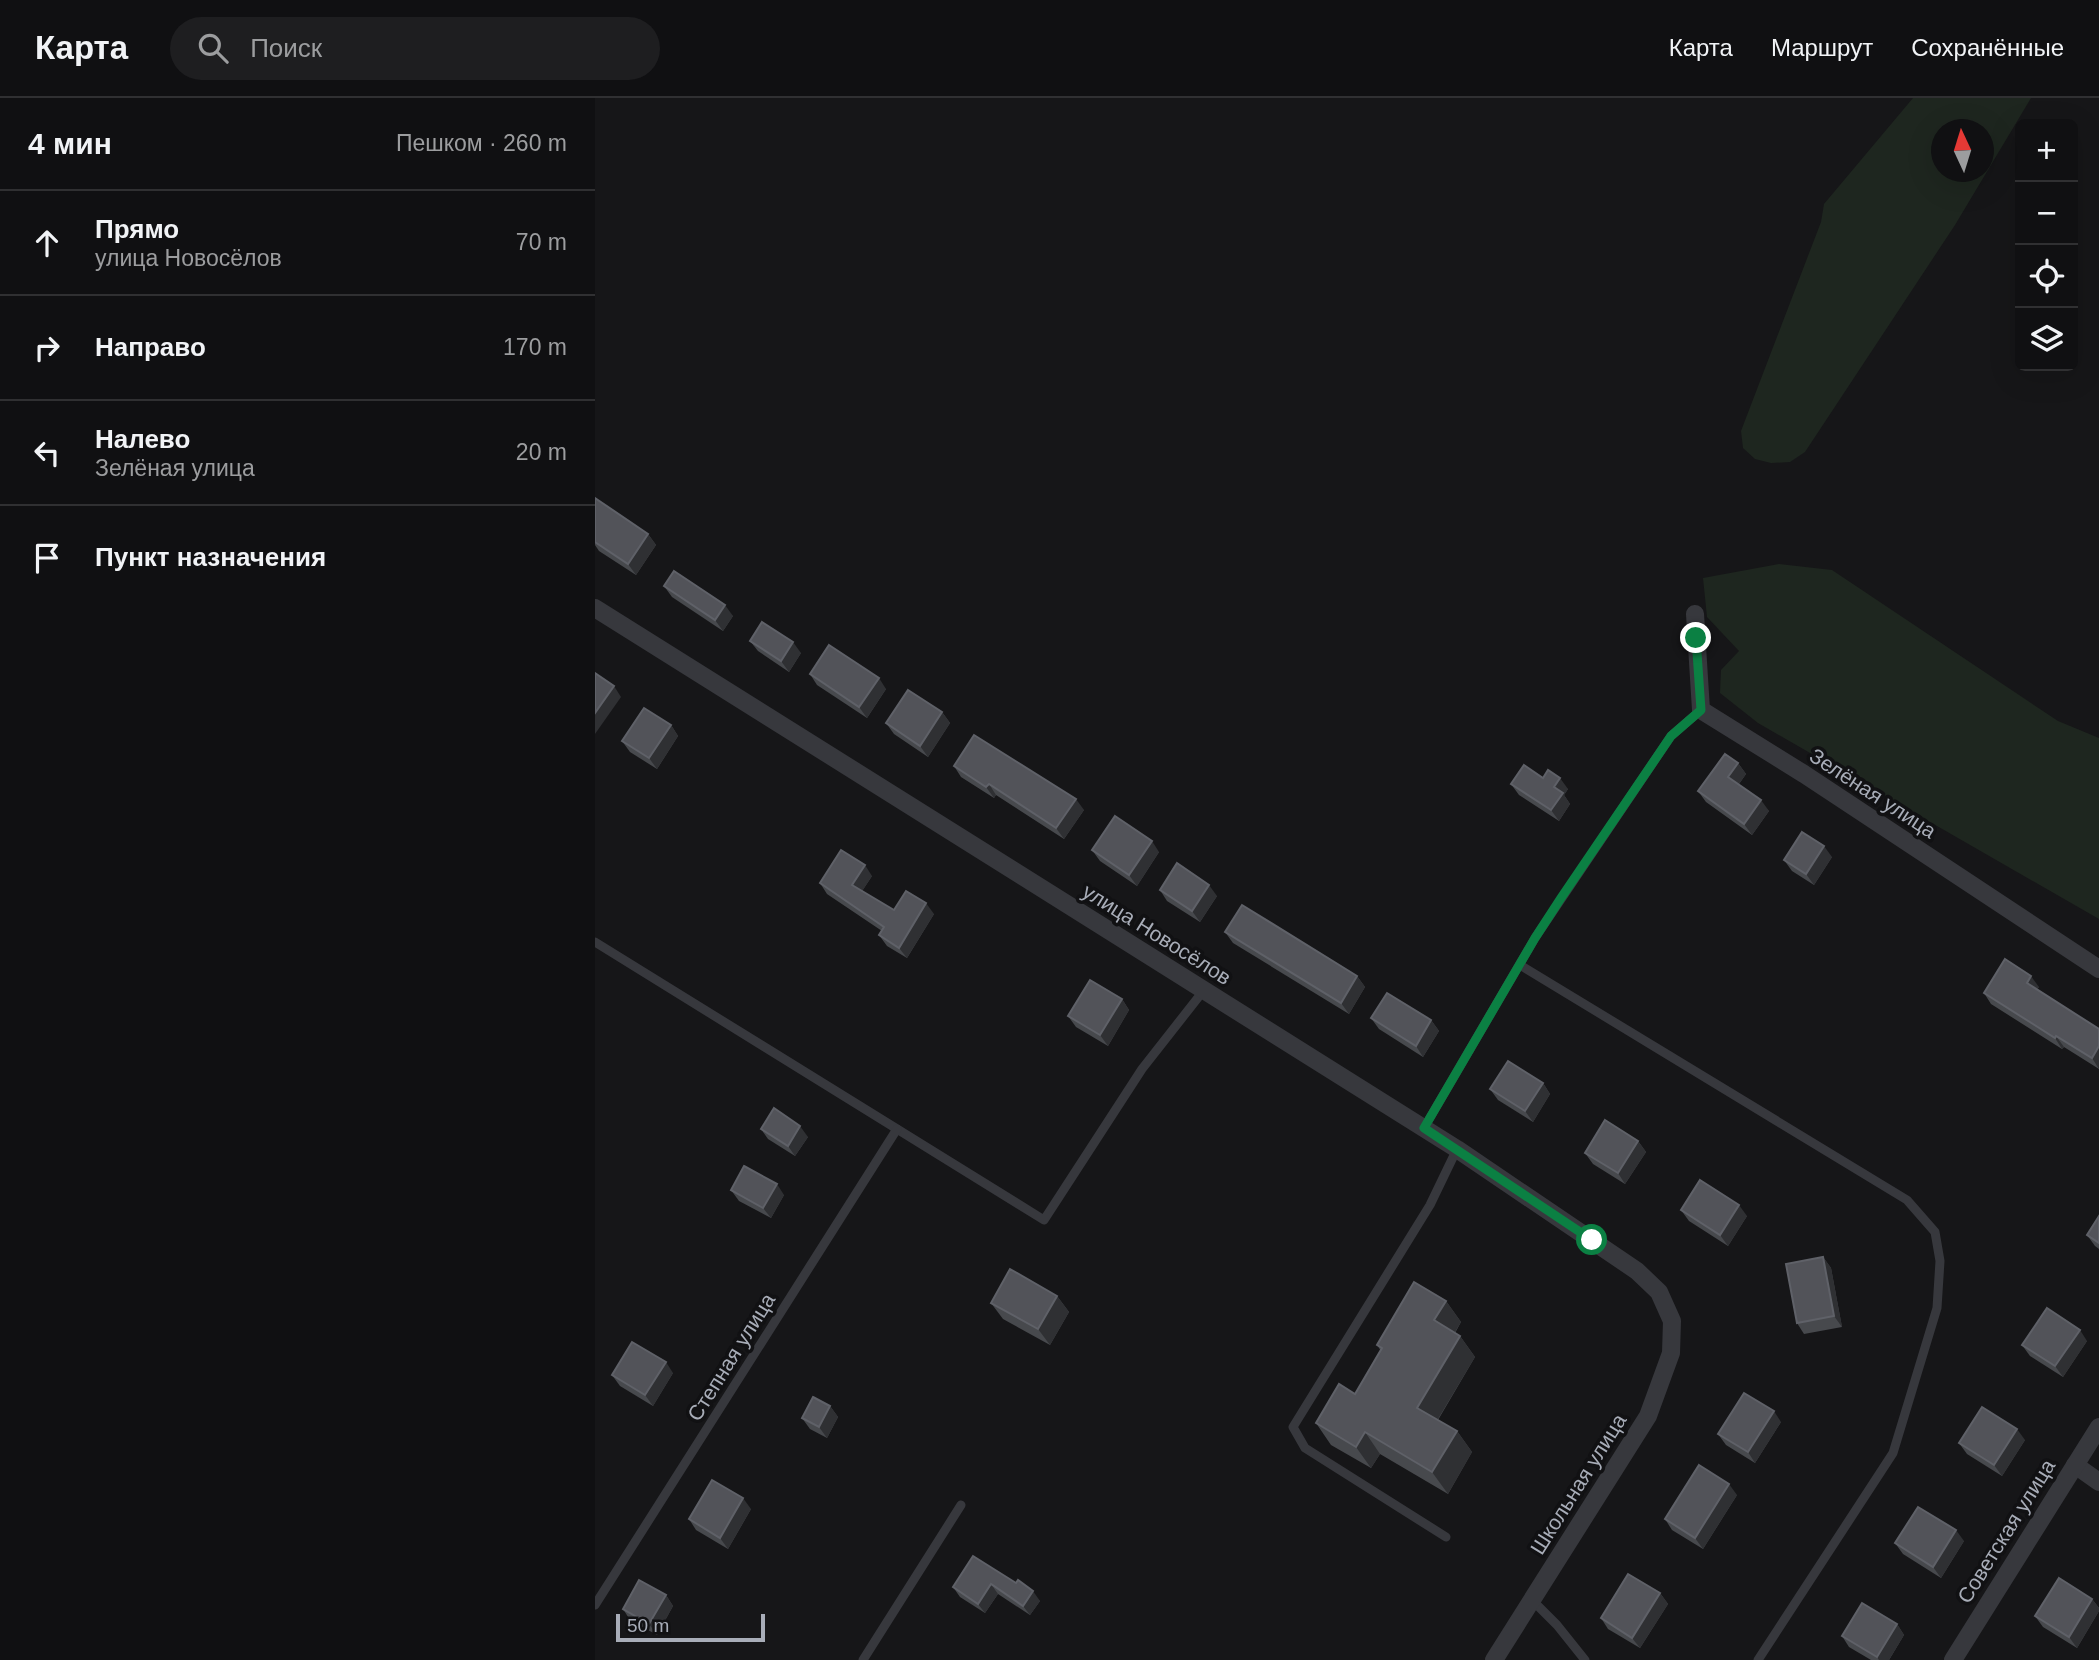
<!DOCTYPE html>
<html lang="ru">
<meta charset="utf-8">
<style>
body{margin:0;font-family:Arial,sans-serif;background:#1e1e20;color:#f1f3f6}
.controls{position:absolute;right:21px;top:21px;display:grid;overflow:hidden;border-radius:10px;box-shadow:0 7px 28px #0002}
.controls button{width:63px;height:63px;display:grid;place-items:center;padding:0;border:0;border-bottom:2px solid #303032;background:#101012;color:#f1f3f6;font:35px sans-serif}
.compass{position:absolute;left:1336px;top:21px;width:63px;height:63px;border-radius:50%;background:#101012;box-shadow:0 7px 28px #0002;rotate:356deg}
.scale{position:absolute;left:21px;bottom:18px;width:149px;box-sizing:border-box;padding-left:7px;border:4px solid #a8adb8;border-top:0;font-size:19px;line-height:24px;white-space:nowrap;color:#a8adb8;-webkit-text-stroke:5px #111113;paint-order:stroke}
.stop{position:absolute;width:21px;height:21px;margin:-16px;border:5px solid #0b8043;border-radius:50%;background:#fff}
.stop.end{background:#0b8043;border-color:#fff;box-shadow:0 2px 7px #0008}
.list{margin:0;padding:0;list-style:none}
h2{display:flex;justify-content:space-between;align-items:center;height:91px;margin:0;padding:0 28px;font-size:30px}
h2 small{font-size:23px;font-weight:400;color:#9c9d9f}
.list li{display:grid;grid-template-columns:46px 1fr auto;gap:21px;align-items:center;box-sizing:border-box;height:105px;padding:0 28px;border-top:2px solid #303032}
.list b{display:block;font-size:26px;white-space:nowrap}
.list p{margin:0;font-size:23px;white-space:nowrap;color:#9c9d9f}
.list em{font-size:23px;font-style:normal;color:#9c9d9f}
.icon{flex:none;width:38px;height:38px;fill:none;stroke:currentColor;stroke-width:2;stroke-linecap:round;stroke-linejoin:round}
.map{position:relative;flex:none;width:1504px;height:1562px;overflow:hidden}
header{display:flex;align-items:center;gap:42px;box-sizing:border-box;height:98px;padding:0 35px;background:#101012;border-bottom:2px solid #303032}
header strong{font-size:33px}
nav{display:flex;gap:38px;margin-inline-start:auto;font-size:24px}
.search{width:490px;height:63px;background:#1e1e20;display:flex;align-items:center;gap:18px;box-sizing:border-box;padding:0 24px;border-radius:38px;color:#9c9d9f;font-size:26px}
main{display:flex}
aside{flex:1;background:#101012}
.map>svg:first-child{display:block}
</style>
<header>
<strong>Карта</strong>
<div class="search"><svg class="icon" aria-label="search" viewBox="0 0 24 24"><circle cx="10" cy="10" r="6"/><path d="M15 15l6 6"/></svg>Поиск</div>
<nav><a>Карта</a><a>Маршрут</a><a>Сохранённые</a></nav>
</header>
<main>
<aside>
<h2>4 мин<small>Пешком · 260 m</small></h2>
<ul class="list">
<li><svg class="icon" aria-label="ahead" viewBox="0 0 24 24"><path d="M12 20V5M6 11l6-6 6 6"/></svg><div><b>Прямо</b><p>улица Новосёлов</p></div><em>70 m</em></li>
<li><svg class="icon" aria-label="right" viewBox="0 0 24 24"><path d="M7 20v-9h11M14 6l5 5-5 5"/></svg><div><b>Направо</b></div><em>170 m</em></li>
<li><svg class="icon" aria-label="left" viewBox="0 0 24 24"><path d="M17 20v-9H6M10 6l-5 5 5 5"/></svg><div><b>Налево</b><p>Зелёная улица</p></div><em>20 m</em></li>
<li><svg class="icon" aria-label="arrive" viewBox="0 0 24 24"><path d="M6 21V4h12l-3 4 3 4H6"/></svg><div><b>Пункт назначения</b></div></li>
</ul>
</aside>
<div class="map">
<svg width="1504" height="1562" viewBox="0 0 1504 1562">
<rect width="100%" height="100%" fill="#161618"/>
<g fill="#1e261f" fill-rule="evenodd">
<path d="M 1318,0 L 1436,0 L 1360,127 L 1210,354 L 1195,364 L 1176,365 L 1160,361 L 1148,350 L 1146,333 L 1226,124 L 1229,106 ZM 1346,32 L 1388,32 L 1388,74 L 1346,74 Z"/>
<path d="M 1184,466 L 1237,472 L 1463,623 L 1504,640 L 1504,821 L 1163,625 L 1125,595 L 1126,572 L 1144,553 L 1112,519 L 1108,480 Z"/>
</g>
<g fill="none" stroke-linecap="round" stroke-linejoin="round">
<g stroke="#37383d" stroke-width="9">
<path d="M 0,844 L 449,1122 L 547,971 L 609,892"/>
<path d="M 925,867 L 1312,1102 L 1340,1134 L 1345,1163 L 1342,1210 L 1298,1355 L 1163,1562"/>
<path d="M 829,1030 L 940,840 L 1076,638 L 1106,612"/>
<path d="M 851,1439 L 710,1350 L 698,1329 L 835,1107 L 862,1051"/>
<path d="M 937,1502 L 962,1527 L 990,1562"/>
<path d="M 0,1507 L 302,1031"/>
<path d="M 268,1562 L 366,1407"/>
</g>
<g stroke="#37383d" stroke-width="18">
<path d="M 0,510 L 862,1051 L 1042,1173 L 1064,1194 L 1077,1223 L 1076,1255 L 1053,1318 L 899,1562"/>
<path d="M 1100,516 L 1106,612 L 1209,676 L 1504,871"/>
<path d="M 1480,1367 L 1504,1384"/>
<path d="M 1358,1562 L 1504,1329"/>
</g>
</g>
<g fill="#47494d">
<path d="M 0,400 L 53,436 L 61,447 L 41,477 L 4,453 L 0,447 Z"/>
<path d="M 69,488 L 138,518 L 128,533 L 77,499 Z"/>
<path d="M 155,543 L 206,555 L 194,574 L 163,553 Z"/>
<path d="M 215,576 L 291,591 L 272,620 L 222,587 Z"/>
<path d="M 347,614 L 355,625 L 333,659 L 299,636 L 291,625 Z"/>
<path d="M 76,627 L 83,638 L 62,671 L 35,654 L 27,643 Z"/>
<path d="M 1143,665 L 1151,676 L 1144,686 L 1174,713 L 1157,737 L 1111,704 L 1103,693 Z"/>
<path d="M 359,668 L 489,712 L 469,741 L 401,697 L 399,700 L 366,679 Z"/>
<path d="M 948,680 L 973,691 L 969,697 L 975,706 L 964,723 L 924,697 L 916,686 Z"/>
<path d="M 497,752 L 564,754 L 542,788 L 505,763 Z"/>
<path d="M 1237,759 L 1219,787 L 1197,773 L 1189,762 Z"/>
<path d="M 277,778 L 267,793 L 299,812 L 339,816 L 312,860 L 292,848 L 284,837 L 287,833 L 232,796 L 225,785 Z"/>
<path d="M 565,792 L 622,798 L 605,824 L 572,803 Z"/>
<path d="M 630,834 L 762,878 L 770,889 L 754,916 L 638,845 Z"/>
<path d="M 1444,889 L 1442,891 L 1504,931 L 1504,971 L 1469,949 L 1467,951 L 1396,906 L 1389,895 Z"/>
<path d="M 527,901 L 534,912 L 513,948 L 481,929 L 473,918 Z"/>
<path d="M 776,920 L 836,922 L 844,933 L 828,959 L 784,931 Z"/>
<path d="M 948,985 L 955,996 L 938,1024 L 903,1002 L 895,991 Z"/>
<path d="M 166,1031 L 213,1039 L 200,1058 L 173,1041 Z"/>
<path d="M 1043,1043 L 1051,1054 L 1030,1086 L 998,1066 L 990,1055 Z"/>
<path d="M 136,1092 L 189,1097 L 176,1120 L 144,1103 Z"/>
<path d="M 1086,1112 L 1152,1118 L 1133,1148 L 1094,1123 Z"/>
<path d="M 1504,1118 L 1504,1151 L 1500,1148 L 1492,1137 Z"/>
<path d="M 1228,1159 L 1236,1170 L 1247,1229 L 1209,1236 L 1202,1225 Z"/>
<path d="M 462,1198 L 474,1214 L 455,1247 L 408,1221 L 396,1205 Z"/>
<path d="M 851,1203 L 866,1224 L 860,1235 L 865,1238 L 880,1259 L 843,1322 L 862,1333 L 877,1354 L 853,1396 L 785,1356 L 776,1370 L 736,1347 L 721,1325 L 760,1296 L 786,1253 L 782,1247 Z"/>
<path d="M 1492,1243 L 1468,1279 L 1435,1258 L 1427,1247 Z"/>
<path d="M 78,1275 L 58,1308 L 25,1288 L 17,1277 Z"/>
<path d="M 235,1308 L 243,1319 L 232,1340 L 215,1331 L 207,1320 Z"/>
<path d="M 1186,1324 L 1160,1365 L 1131,1347 L 1123,1336 Z"/>
<path d="M 1430,1342 L 1407,1378 L 1372,1356 L 1364,1345 Z"/>
<path d="M 1142,1397 L 1108,1451 L 1077,1432 L 1070,1421 Z"/>
<path d="M 156,1411 L 133,1451 L 101,1432 L 94,1421 Z"/>
<path d="M 1369,1443 L 1346,1480 L 1308,1456 L 1300,1445 Z"/>
<path d="M 378,1458 L 445,1503 L 435,1517 L 403,1496 L 390,1515 L 365,1499 L 358,1489 Z"/>
<path d="M 1065,1495 L 1073,1506 L 1045,1550 L 1013,1531 L 1006,1520 Z"/>
<path d="M 71,1497 L 78,1508 L 62,1537 L 35,1522 L 28,1511 Z"/>
<path d="M 1497,1501 L 1504,1510 L 1504,1513 L 1482,1550 L 1448,1529 L 1440,1518 Z"/>
<path d="M 1302,1526 L 1309,1537 L 1294,1562 L 1276,1562 L 1254,1549 L 1247,1538 Z"/>
</g>
<g fill="#2f3033">
<path d="M 53,436 L 61,447 L 41,477 L 33,466 Z"/>
<path d="M 130,507 L 138,518 L 128,533 L 120,522 Z"/>
<path d="M 198,544 L 206,555 L 194,574 L 186,563 Z"/>
<path d="M 284,580 L 291,591 L 272,620 L 264,609 Z"/>
<path d="M 19,588 L 26,599 L 0,636 L 0,615 Z"/>
<path d="M 347,614 L 355,625 L 333,659 L 325,648 Z"/>
<path d="M 76,627 L 83,638 L 62,671 L 54,660 Z"/>
<path d="M 1143,665 L 1151,676 L 1141,690 L 1133,679 Z"/>
<path d="M 965,680 L 973,691 L 969,697 L 975,706 L 964,723 L 956,712 L 959,689 Z"/>
<path d="M 394,686 L 401,697 L 399,700 L 391,689 Z"/>
<path d="M 481,701 L 489,712 L 469,741 L 461,730 Z"/>
<path d="M 1166,702 L 1174,713 L 1157,737 L 1149,726 Z"/>
<path d="M 557,743 L 564,754 L 542,788 L 534,777 Z"/>
<path d="M 1229,748 L 1237,759 L 1219,787 L 1211,776 Z"/>
<path d="M 270,767 L 277,778 L 264,798 L 257,787 Z"/>
<path d="M 614,787 L 622,798 L 605,824 L 597,813 Z"/>
<path d="M 331,805 L 339,816 L 312,860 L 304,850 Z"/>
<path d="M 762,878 L 770,889 L 754,916 L 746,905 Z"/>
<path d="M 1436,878 L 1444,889 L 1439,896 L 1432,885 Z"/>
<path d="M 527,901 L 534,912 L 513,948 L 505,937 Z"/>
<path d="M 836,922 L 844,933 L 828,959 L 821,948 Z"/>
<path d="M 1461,938 L 1469,949 L 1467,951 L 1460,940 Z"/>
<path d="M 1504,948 L 1504,971 L 1497,960 Z"/>
<path d="M 948,985 L 955,996 L 938,1024 L 930,1013 Z"/>
<path d="M 205,1028 L 213,1039 L 200,1058 L 193,1048 Z"/>
<path d="M 1043,1043 L 1051,1054 L 1030,1086 L 1023,1075 Z"/>
<path d="M 182,1086 L 189,1097 L 176,1120 L 168,1110 Z"/>
<path d="M 1144,1107 L 1152,1118 L 1133,1148 L 1125,1137 Z"/>
<path d="M 1228,1159 L 1236,1170 L 1247,1229 L 1239,1218 Z"/>
<path d="M 462,1198 L 474,1214 L 455,1247 L 443,1231 Z"/>
<path d="M 851,1203 L 866,1224 L 854,1244 L 839,1222 Z"/>
<path d="M 1485,1232 L 1492,1243 L 1468,1279 L 1460,1268 Z"/>
<path d="M 865,1238 L 880,1259 L 837,1331 L 822,1310 Z"/>
<path d="M 71,1264 L 78,1275 L 58,1308 L 50,1297 Z"/>
<path d="M 235,1308 L 243,1319 L 232,1340 L 224,1329 Z"/>
<path d="M 1179,1313 L 1186,1324 L 1160,1365 L 1153,1354 Z"/>
<path d="M 1422,1331 L 1430,1342 L 1407,1378 L 1399,1367 Z"/>
<path d="M 862,1333 L 877,1354 L 853,1396 L 837,1374 Z"/>
<path d="M 770,1334 L 785,1356 L 776,1370 L 761,1349 Z"/>
<path d="M 1134,1386 L 1142,1397 L 1108,1451 L 1100,1440 Z"/>
<path d="M 148,1400 L 156,1411 L 133,1451 L 125,1440 Z"/>
<path d="M 1361,1432 L 1369,1443 L 1346,1480 L 1338,1469 Z"/>
<path d="M 396,1486 L 403,1496 L 390,1515 L 383,1506 Z"/>
<path d="M 438,1493 L 445,1503 L 435,1517 L 428,1508 Z"/>
<path d="M 1065,1495 L 1073,1506 L 1045,1550 L 1037,1540 Z"/>
<path d="M 71,1497 L 78,1508 L 62,1537 L 54,1526 Z"/>
<path d="M 1497,1501 L 1504,1510 L 1504,1513 L 1482,1550 L 1474,1539 Z"/>
<path d="M 1302,1526 L 1309,1537 L 1294,1562 L 1284,1562 L 1282,1559 Z"/>
</g>
<g fill="#525359" stroke="#5f6168" stroke-width="2">
<path d="M 0,400 L 53,436 L 33,466 L 0,444 Z"/>
<path d="M 79,473 L 130,507 L 120,522 L 69,488 Z"/>
<path d="M 167,524 L 198,544 L 186,563 L 155,543 Z"/>
<path d="M 234,547 L 284,580 L 264,609 L 215,576 Z"/>
<path d="M 0,575 L 19,588 L 0,615 Z"/>
<path d="M 313,592 L 347,614 L 325,648 L 291,625 Z"/>
<path d="M 49,610 L 76,627 L 54,660 L 27,643 Z"/>
<path d="M 379,637 L 481,701 L 461,730 L 394,686 L 391,689 L 359,668 Z"/>
<path d="M 1130,656 L 1143,665 L 1133,679 L 1166,702 L 1149,726 L 1103,693 Z"/>
<path d="M 929,667 L 948,680 L 953,672 L 965,680 L 959,689 L 968,695 L 956,712 L 916,686 Z"/>
<path d="M 520,718 L 557,743 L 534,777 L 497,752 Z"/>
<path d="M 1207,734 L 1229,748 L 1211,776 L 1189,762 Z"/>
<path d="M 246,752 L 270,767 L 257,787 L 299,812 L 311,793 L 331,805 L 304,850 L 284,837 L 289,829 L 225,785 Z"/>
<path d="M 582,765 L 614,787 L 597,813 L 565,792 Z"/>
<path d="M 647,807 L 762,878 L 746,905 L 630,834 Z"/>
<path d="M 1410,861 L 1436,878 L 1432,885 L 1504,931 L 1504,948 L 1497,960 L 1461,938 L 1460,940 L 1389,895 Z"/>
<path d="M 495,882 L 527,901 L 505,937 L 473,918 Z"/>
<path d="M 792,895 L 836,922 L 821,948 L 776,920 Z"/>
<path d="M 913,963 L 948,985 L 930,1013 L 895,991 Z"/>
<path d="M 179,1010 L 205,1028 L 193,1048 L 166,1031 Z"/>
<path d="M 1010,1022 L 1043,1043 L 1023,1075 L 990,1055 Z"/>
<path d="M 149,1068 L 182,1086 L 168,1110 L 136,1092 Z"/>
<path d="M 1105,1082 L 1144,1107 L 1125,1137 L 1086,1112 Z"/>
<path d="M 1504,1118 L 1504,1145 L 1492,1137 Z"/>
<path d="M 1228,1159 L 1239,1218 L 1202,1225 L 1191,1166 Z"/>
<path d="M 415,1171 L 462,1198 L 443,1231 L 396,1205 Z"/>
<path d="M 819,1184 L 851,1203 L 839,1222 L 865,1238 L 822,1310 L 862,1333 L 837,1374 L 770,1334 L 761,1349 L 721,1325 L 744,1286 L 760,1296 L 787,1250 L 782,1247 Z"/>
<path d="M 1452,1210 L 1485,1232 L 1460,1268 L 1427,1247 Z"/>
<path d="M 37,1244 L 71,1264 L 50,1297 L 17,1277 Z"/>
<path d="M 1149,1295 L 1179,1313 L 1153,1354 L 1123,1336 Z"/>
<path d="M 218,1299 L 235,1308 L 224,1329 L 207,1320 Z"/>
<path d="M 1387,1309 L 1422,1331 L 1399,1367 L 1364,1345 Z"/>
<path d="M 1104,1367 L 1134,1386 L 1100,1440 L 1070,1421 Z"/>
<path d="M 117,1382 L 148,1400 L 125,1440 L 94,1421 Z"/>
<path d="M 1323,1409 L 1361,1432 L 1338,1469 L 1300,1445 Z"/>
<path d="M 378,1458 L 421,1485 L 423,1482 L 438,1493 L 428,1508 L 396,1486 L 383,1506 L 358,1489 Z"/>
<path d="M 1033,1476 L 1065,1495 L 1037,1540 L 1006,1520 Z"/>
<path d="M 1464,1480 L 1497,1501 L 1474,1539 L 1440,1518 Z"/>
<path d="M 44,1482 L 71,1497 L 54,1526 L 28,1511 Z"/>
<path d="M 1267,1505 L 1302,1526 L 1282,1559 L 1247,1538 Z"/>
</g>
<g fill="none" stroke-linecap="round" stroke-linejoin="round">
<path stroke="#0b8043" stroke-width="9" d="M 997,1142 L 829,1030 L 940,840 L 966,800 L 1076,638 L 1106,612 L 1101,540"/>
</g>
<g text-anchor="middle" dominant-baseline="central" stroke-width="7" stroke-linejoin="round" paint-order="stroke">
<g font-size="21" fill="#a8adb8" stroke="#111113">
<text transform="translate(1278 695) rotate(33)">Зелёная улица</text>
<text transform="translate(562 836) rotate(32)">улица Новосёлов</text>
<text transform="translate(136 1259) rotate(-58)">Степная улица</text>
<text transform="translate(983 1386) rotate(-58)">Школьная улица</text>
<text transform="translate(1411 1433) rotate(-58)">Советская улица</text>
</g>
</g>
</svg>
<div class="controls">
<button>+</button>
<button>−</button>
<button><svg class="icon" aria-label="locate" viewBox="0 0 24 24"><circle cx="12" cy="12" r="6"/><path d="M12 2v4M12 18v4M2 12h4M18 12h4"/></svg></button>
<button><svg class="icon" aria-label="layers" viewBox="0 0 24 24"><path d="M12 4l9 5-9 5-9-5zM3 14l9 5 9-5"/></svg></button>
</div>
<svg class="compass" viewBox="-18 -18 36 36"><path d="M0-13l5 13h-10z" fill="#e53935"/><path d="M0 13l5-13h-10z" fill="#9c9d9f"/></svg>
<div class="scale">50 m</div>
<div class="stop" style="left:997px;top:1142px"></div>
<div class="stop end" style="left:1101px;top:540px"></div>
</div>
</main>
